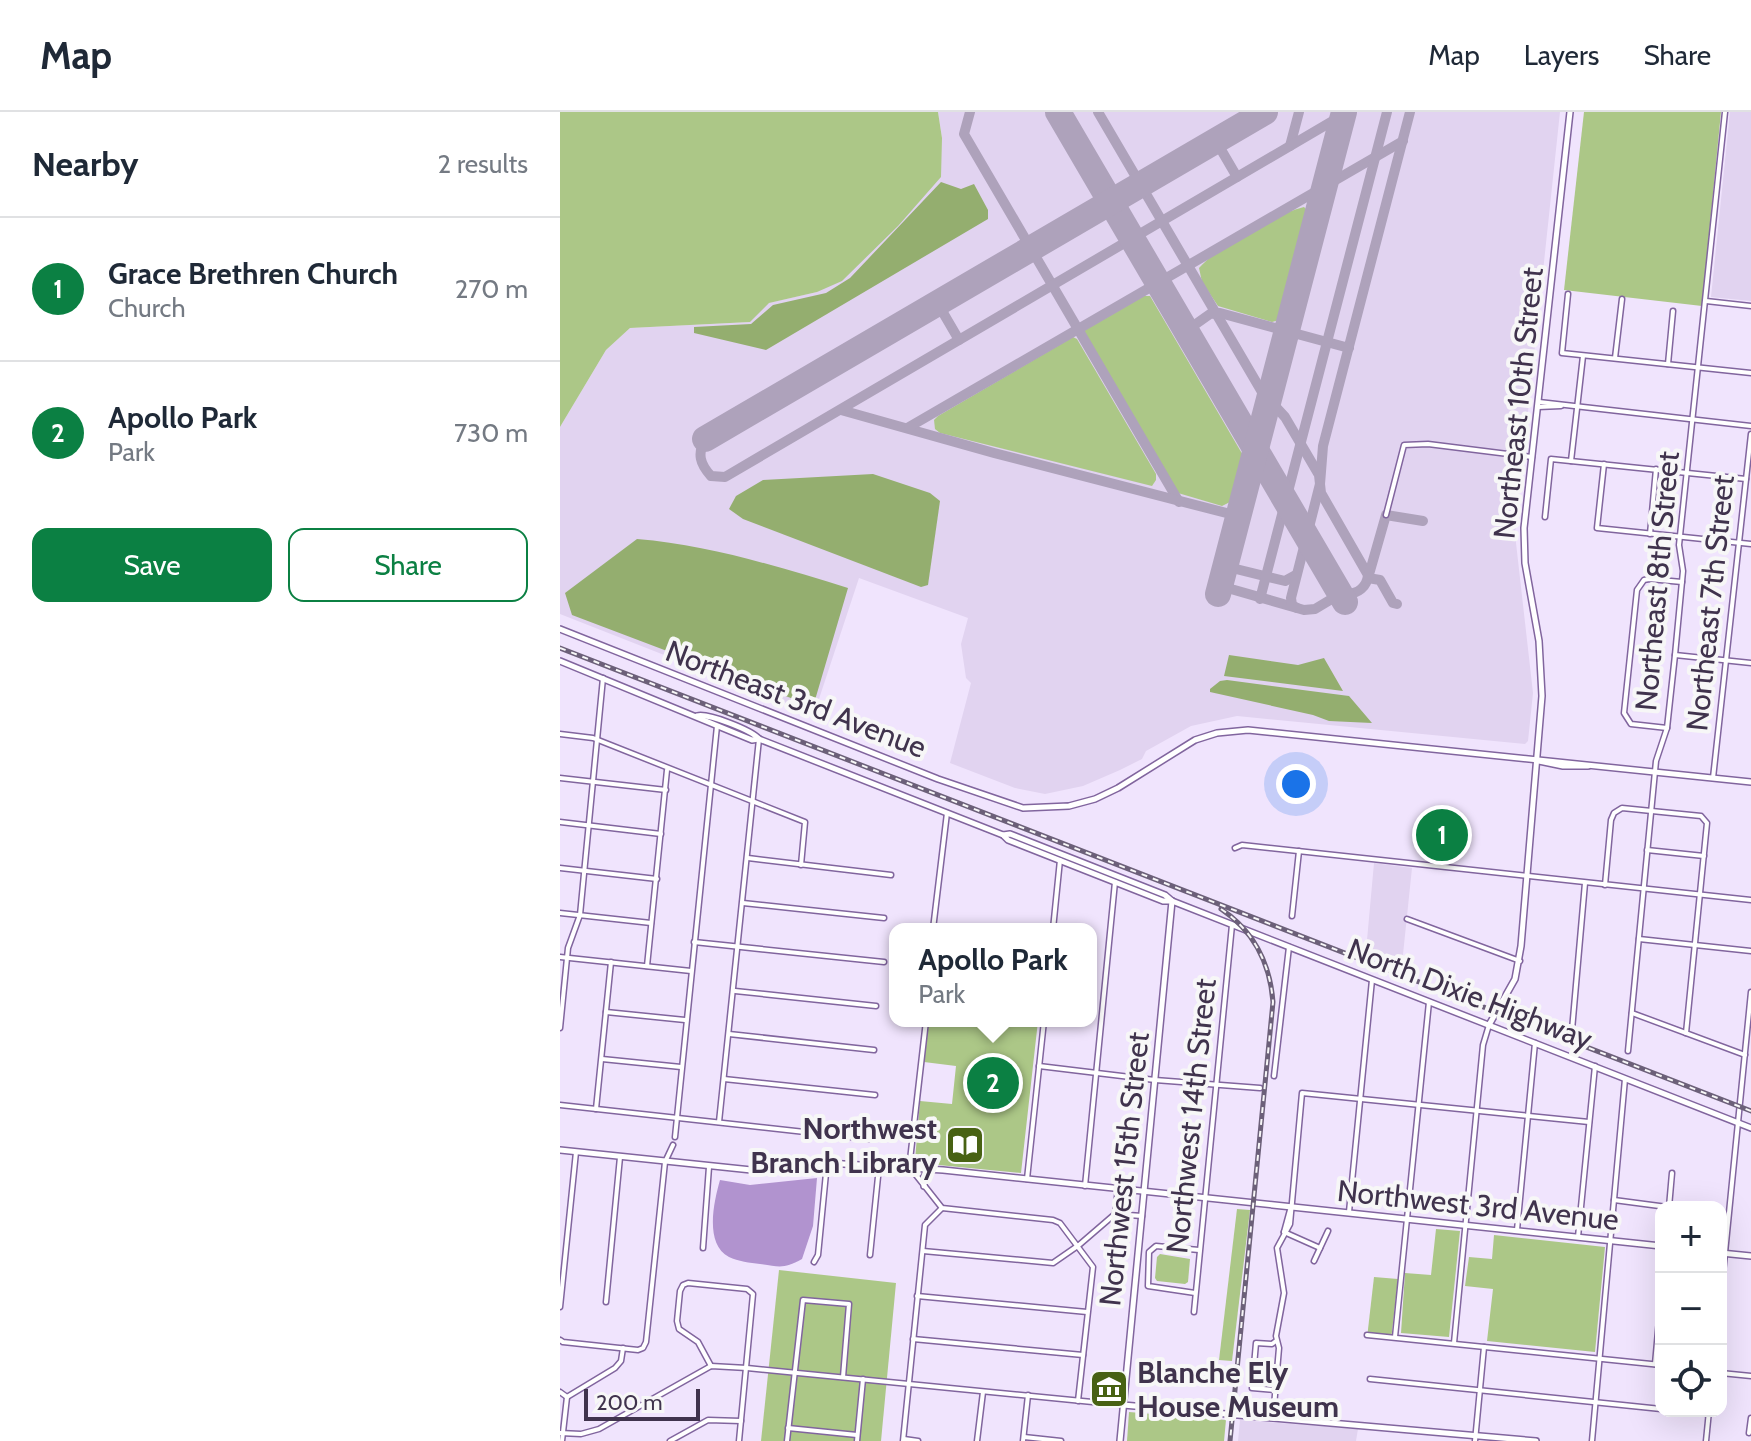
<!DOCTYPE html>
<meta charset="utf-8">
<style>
body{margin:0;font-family:Cabin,sans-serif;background:#f2f2f3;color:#1f2937}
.controls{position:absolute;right:24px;bottom:24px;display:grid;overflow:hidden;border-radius:16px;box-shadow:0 8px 32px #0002}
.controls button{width:72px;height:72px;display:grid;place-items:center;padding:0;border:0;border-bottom:2px solid #e0e1e3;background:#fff;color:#1f2937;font:40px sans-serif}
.scale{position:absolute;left:24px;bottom:20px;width:116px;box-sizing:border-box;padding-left:8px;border:4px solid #40334d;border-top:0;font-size:22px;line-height:28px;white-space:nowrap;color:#40334d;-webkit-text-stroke:6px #f7f7f7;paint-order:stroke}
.you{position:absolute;left:736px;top:672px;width:28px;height:28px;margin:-20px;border:6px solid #fff;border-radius:50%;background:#1a73e8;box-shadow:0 0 0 12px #1a73e833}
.badge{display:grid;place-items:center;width:52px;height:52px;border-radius:50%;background:#0b8043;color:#fff;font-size:26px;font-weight:700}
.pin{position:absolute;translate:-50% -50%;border:4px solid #fff;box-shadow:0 2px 8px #0006}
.popup{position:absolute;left:329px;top:811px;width:208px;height:104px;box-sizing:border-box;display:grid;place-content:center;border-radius:16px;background:#fff;filter:drop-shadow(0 2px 6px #0005);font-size:26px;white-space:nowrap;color:#747a83}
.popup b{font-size:30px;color:#1f2937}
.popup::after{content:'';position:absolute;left:50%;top:100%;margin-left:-16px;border:16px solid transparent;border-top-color:#fff}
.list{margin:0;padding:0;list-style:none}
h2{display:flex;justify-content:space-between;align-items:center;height:104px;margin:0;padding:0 32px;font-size:34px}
h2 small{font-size:26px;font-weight:400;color:#747a83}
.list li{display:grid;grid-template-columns:52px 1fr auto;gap:24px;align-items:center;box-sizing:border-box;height:144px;padding:0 32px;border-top:2px solid #e0e1e3}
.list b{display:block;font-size:30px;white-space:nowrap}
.list p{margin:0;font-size:26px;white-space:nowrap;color:#747a83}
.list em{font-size:26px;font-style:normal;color:#747a83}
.actions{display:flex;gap:16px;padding:24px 32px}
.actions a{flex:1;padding:18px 0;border:2px solid #0b8043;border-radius:16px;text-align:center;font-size:28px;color:#0b8043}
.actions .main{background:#0b8043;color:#fff}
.icon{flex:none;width:44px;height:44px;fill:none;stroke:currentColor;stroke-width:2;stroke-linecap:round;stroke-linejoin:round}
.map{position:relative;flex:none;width:1191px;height:1329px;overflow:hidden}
header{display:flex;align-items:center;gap:48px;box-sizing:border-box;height:112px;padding:0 40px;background:#fff;border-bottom:2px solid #e0e1e3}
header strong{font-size:38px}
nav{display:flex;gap:44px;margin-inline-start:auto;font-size:28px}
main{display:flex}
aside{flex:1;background:#fff}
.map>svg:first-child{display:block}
</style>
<header>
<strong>Map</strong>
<nav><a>Map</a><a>Layers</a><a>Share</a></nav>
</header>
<main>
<aside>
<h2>Nearby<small>2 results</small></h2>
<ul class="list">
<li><span class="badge">1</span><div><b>Grace Brethren Church</b><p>Church</p></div><em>270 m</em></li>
<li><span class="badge">2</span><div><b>Apollo Park</b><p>Park</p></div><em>730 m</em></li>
</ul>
<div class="actions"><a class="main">Save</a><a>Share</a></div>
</aside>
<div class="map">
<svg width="1191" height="1329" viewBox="0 0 1191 1329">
<rect width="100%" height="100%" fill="#f0e4fd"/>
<g fill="#e1d3f0">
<path d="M 378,0 L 1000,0 L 955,422 L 973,581 L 968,629 L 965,632 L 677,604 L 631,614 L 586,639 L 582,647 L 560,658 L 523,674 L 485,682 L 455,676 L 390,651 L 411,571 L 406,566 L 401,532 L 408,506 L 299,466 L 254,602 L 0,502 L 0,315 L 46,238 L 70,216 L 190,210 L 208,191 L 257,180 L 382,26 Z"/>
<path d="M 1170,0 L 1191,0 L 1191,189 L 1151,185 Z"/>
<path d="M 814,751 L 852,756 L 842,852 L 806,839 Z"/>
<path d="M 680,1308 L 798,1317 L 796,1329 L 678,1329 Z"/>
</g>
<g fill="#acc787">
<path d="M 0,0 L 378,0 L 382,26 L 381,65 L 338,114 L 282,169 L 257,180 L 209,191 L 190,210 L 70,216 L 46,238 L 0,315 Z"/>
<path d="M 1024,0 L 1161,0 L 1142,194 L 1004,178 Z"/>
<path d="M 744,95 L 748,99 L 719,208 L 712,210 L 658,194 L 642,170 L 639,156 C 662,131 712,103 744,95 Z"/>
<path d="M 584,184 L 590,184 L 684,345 L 672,389 L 662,394 L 618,381 L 525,223 L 525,218 Z"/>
<path d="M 513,225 L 517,227 L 596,362 L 596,368 L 592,374 L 380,321 L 375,317 L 374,308 L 378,304 Z"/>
<path d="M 368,909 L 478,909 L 461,1061 L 358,1051 L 355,1048 L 360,989 L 392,992 L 396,954 L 364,950 Z"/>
<path d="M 677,1097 L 690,1098 L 672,1249 L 659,1248 Z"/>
<path d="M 876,1117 L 900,1119 L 889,1225 L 841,1221 L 845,1161 L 871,1163 Z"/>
<path d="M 934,1123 L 1045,1135 L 1035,1240 L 927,1229 L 933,1177 L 905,1174 L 909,1145 L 932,1147 Z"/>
<path d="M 600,1142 L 630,1147 L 628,1170 L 625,1172 L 597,1169 L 595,1166 L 597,1145 Z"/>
<path d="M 219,1158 L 336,1171 L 321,1329 L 201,1329 Z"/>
<path d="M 814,1165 L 838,1167 L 831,1228 L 807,1226 Z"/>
<path d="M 569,1300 L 666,1308 L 664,1329 L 567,1329 Z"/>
</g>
<g fill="#94ae6f">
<path d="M 381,70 L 401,77 L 414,72 L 428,98 L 428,107 L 206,238 L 134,221 L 134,215 L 191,212 L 213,193 L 266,181 L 290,166 Z"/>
<path d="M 313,362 L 370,381 L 380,389 L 368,473 L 361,475 L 183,407 L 169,397 L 176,384 L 203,368 Z"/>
<path d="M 77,427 C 150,433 219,455 288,476 L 255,588 L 236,588 L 12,503 L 5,481 Z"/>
<path d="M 669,543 L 738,553 L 764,546 L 783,579 L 664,564 Z"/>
<path d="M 667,568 L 789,584 L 812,611 L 769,609 L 753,603 L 650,580 L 650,577 L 660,569 Z"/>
</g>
<path fill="#b193cf" d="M 257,1066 L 253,1114 L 242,1147 C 224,1157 220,1155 200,1152 C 190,1151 178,1149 169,1145 C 144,1132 154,1089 160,1068 L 190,1073 Z"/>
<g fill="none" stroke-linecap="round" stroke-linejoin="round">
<g stroke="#aea2bb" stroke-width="10">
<path d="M 410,0 L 404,22 L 619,390"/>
<path d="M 538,0 L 702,280 L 725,305 L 759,363 L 761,381 L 808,463 C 807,475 798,482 786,482 L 777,476"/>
<path d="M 656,29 L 677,65"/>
<path d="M 730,34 L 739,0"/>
<path d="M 378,192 L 399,228"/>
<path d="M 626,219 L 650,202 L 660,201 L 789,236"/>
<path d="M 281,298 L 434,341 L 678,404"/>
<path d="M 349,315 L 843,29"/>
<path d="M 145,327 C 137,342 140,352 151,364 L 165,365 L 788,0"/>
<path d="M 668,444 L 669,450 L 676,457 L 725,469 L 736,463"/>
<path d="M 664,457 L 666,470 L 671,477 L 744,498 L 755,497 L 780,482"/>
<path d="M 700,487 L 827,0"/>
<path d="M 837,492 L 833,491 L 820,468 L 808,466 L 826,403 L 863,409"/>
<path d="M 737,496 L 732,493 L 731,486 L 760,372 L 763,334 L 850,0"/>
</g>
<g stroke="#aea2bb" stroke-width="26">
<path d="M 498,0 L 785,490"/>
<path d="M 145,327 L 705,0"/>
<path d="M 658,482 L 784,0"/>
</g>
<g stroke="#81659e" stroke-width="7">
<g id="street">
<path d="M 1008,182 L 1002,241 L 1191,261"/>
<path d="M 1146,189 L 1191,194"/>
<path d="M 1055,246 L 1062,187"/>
<path d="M 1108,252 L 1113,199"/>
<path d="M 979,290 L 1191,314"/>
<path d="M 978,295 L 1001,294"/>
<path d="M 1011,349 L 1023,244"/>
<path d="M 1044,352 L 1037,416 L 1191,432"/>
<path d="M 826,403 L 844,333 L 868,332 L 972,345"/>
<path d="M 985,405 L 991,347 L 1186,367"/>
<path d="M 1090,422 L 1096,357"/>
<path d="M 1115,543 L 1191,551"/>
<path d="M 1107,616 L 1071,612 L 1064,601 L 1077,478 L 1084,468 L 1089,467 L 1122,470"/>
<path d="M 0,622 L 33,626 L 245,710 L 241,753"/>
<path d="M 0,666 L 106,678"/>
<path d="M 1153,666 L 1191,322"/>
<path d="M 0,710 L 101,722"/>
<path d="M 675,736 L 682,733 L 1191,788"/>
<path d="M 1087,738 L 1144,744"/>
<path d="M 188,746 L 331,763"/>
<path d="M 0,756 L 97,767"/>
<path d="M 1045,773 L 1051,708 L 1054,701 L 1062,696 L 1141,704 L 1147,711 L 1126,921"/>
<path d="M 183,791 L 324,806"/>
<path d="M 0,801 L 91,811"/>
<path d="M 732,804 L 739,739"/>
<path d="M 847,807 L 960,849"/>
<path d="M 373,817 L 387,701"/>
<path d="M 493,817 L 500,748"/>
<path d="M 1079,827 L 1191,839"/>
<path d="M 134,830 L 324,850"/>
<path d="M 0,845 L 131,859"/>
<path d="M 87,854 L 107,658"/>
<path d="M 175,879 L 316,894"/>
<path d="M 46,900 L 125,908"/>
<path d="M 1072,901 L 1185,943"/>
<path d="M 366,909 L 350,1048 L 352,1058 L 382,1096 L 493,1108 L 500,1111 L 533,1155 L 518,1289"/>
<path d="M 0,916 L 8,836 L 20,803 L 43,566"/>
<path d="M 1012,918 L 1025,771"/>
<path d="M 169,922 L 314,938"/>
<path d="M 1068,939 L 1096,649 L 1107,616 L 1115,543 L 1123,459 L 1119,433 L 1165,0"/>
<path d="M 42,947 L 121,955"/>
<path d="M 479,954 L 595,968 L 700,976"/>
<path d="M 714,964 L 729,835"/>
<path d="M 164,967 L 315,983"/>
<path d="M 0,993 L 308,1027"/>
<path d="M 36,997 L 51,850"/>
<path d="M 159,1010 L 199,627"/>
<path d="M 115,1025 L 157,614"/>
<path d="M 467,1067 L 484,909"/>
<path d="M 525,1074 L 555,770"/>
<path d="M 1054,1088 L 1107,1095"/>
<path d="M 1109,1095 L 1112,1061"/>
<path d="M 789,1100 L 812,868"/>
<path d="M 555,1102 L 582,1104"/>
<path d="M 957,1118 L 975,931"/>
<path d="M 724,1120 L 760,1136"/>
<path d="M 724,1120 L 730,1098"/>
<path d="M 1018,1125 L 1035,954"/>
<path d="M 143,1136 L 149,1055"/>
<path d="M 363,1139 L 493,1151 L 519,1133 L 555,1102 L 558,1077"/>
<path d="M 310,1143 L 319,1055"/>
<path d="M 754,1149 L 768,1119"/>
<path d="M 254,1150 L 258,1143 L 267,1051"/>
<path d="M 635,1181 L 588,1174 L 589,1140 L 596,1134 L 639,1138"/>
<path d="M 1161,1181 L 1191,880"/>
<path d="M 357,1184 L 527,1200"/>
<path d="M 46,1190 L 60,1045"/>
<path d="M 0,1195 L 16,1040"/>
<path d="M 634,1200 L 672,813"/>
<path d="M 807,1223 L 1101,1253"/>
<path d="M 835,1225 L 869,890"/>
<path d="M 353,1227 L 523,1243"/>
<path d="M 0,1228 L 3,1230 L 78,1238 L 83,1236 L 86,1230 L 105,1050 L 113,1033"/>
<path d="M 894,1231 L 923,933 L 929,913"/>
<path d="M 1095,1252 L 1101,1186"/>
<path d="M 151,1254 L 138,1230 L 119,1217 L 117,1209 L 120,1179 L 123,1173 L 128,1171 L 187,1177 L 193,1182 L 179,1329"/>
<path d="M 1161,1261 L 1191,1264"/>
<path d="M 810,1267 L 1101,1297"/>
<path d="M 716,1278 L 692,1276 L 696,1231 L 712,1232 L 716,1229"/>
<path d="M 0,1280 L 7,1285 L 55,1256 L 61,1249 L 63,1236"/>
<path d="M 1118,1299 L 1149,1302"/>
<path d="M 713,1306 L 719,1236 L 716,1224 L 724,1181 L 717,1136 L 730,1112 L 742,981 L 1029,1010"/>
<path d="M 228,1316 L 297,1323"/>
<path d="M 0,1321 L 21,1322 L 39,1317 L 151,1254 L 187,1256 L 563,1293"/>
<path d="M 1189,1321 L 1191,1306"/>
<path d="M 464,1325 L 501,1329"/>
<path d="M 344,1327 L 358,1329"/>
<path d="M 2,1329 L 7,1285"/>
<path d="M 110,1329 L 148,1308 L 181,1309"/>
<path d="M 227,1329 L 243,1188 L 289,1192 L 283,1265"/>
<path d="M 297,1329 L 303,1267"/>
<path d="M 343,1329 L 365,1113 L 382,1096"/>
<path d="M 417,1329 L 423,1280"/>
<path d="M 463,1329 L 468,1283"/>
<path d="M 915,1329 L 924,1235"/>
<path d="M 1032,1329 L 1065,967"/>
<path d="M 1146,1329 L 1149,1299"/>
</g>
</g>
<g stroke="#81659e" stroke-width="8">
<g id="secondary">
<path d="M 0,517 L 378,667 L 463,696 L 509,694 L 535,687 L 558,676 L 635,628 L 657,621 L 688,618 L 1191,670"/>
<path d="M 0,549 L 192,628 L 199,627"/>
<path d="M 137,604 C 148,601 191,618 199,627 L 443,723 L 448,728 L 603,789 L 612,789 L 1191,1016"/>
<path d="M 979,649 L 1003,654 L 1028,654"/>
<path d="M 443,723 L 450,722 L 605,783 L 612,789"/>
<path d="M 929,913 L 955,867 L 961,834 L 982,584 L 979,529 L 965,451 L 964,416 L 1010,0"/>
<path d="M 0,1038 L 201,1059 L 267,1051 L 383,1058 L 1101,1134"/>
<path d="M 364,1074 L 364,1065 L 368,1057"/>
<path d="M 1161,1141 L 1191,1144"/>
<path d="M 563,1293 L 976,1329"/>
<path d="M 560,1329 L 612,789"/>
</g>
</g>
<use href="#street" stroke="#fff" stroke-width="4"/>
<use href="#secondary" stroke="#fff" stroke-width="5"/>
<g stroke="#6c6079" stroke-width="5">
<g id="rail">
<path d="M 0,536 L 1191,999"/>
<path d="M 661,797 C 694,819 710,852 713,890 L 670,1329"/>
</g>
</g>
<use href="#rail" stroke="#f7f7f7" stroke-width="2" stroke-dasharray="6" stroke-linecap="butt"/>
</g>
<defs>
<g id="library-square" transform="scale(2)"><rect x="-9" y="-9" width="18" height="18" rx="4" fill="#486213" stroke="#f7f7f7"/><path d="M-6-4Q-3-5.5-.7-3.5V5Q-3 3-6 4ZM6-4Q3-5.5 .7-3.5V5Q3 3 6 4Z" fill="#fff"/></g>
<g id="museum-square" transform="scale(2)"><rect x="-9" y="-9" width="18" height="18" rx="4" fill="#486213" stroke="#f7f7f7"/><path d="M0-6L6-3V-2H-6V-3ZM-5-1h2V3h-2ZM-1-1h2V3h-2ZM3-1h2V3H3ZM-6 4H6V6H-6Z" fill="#fff"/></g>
</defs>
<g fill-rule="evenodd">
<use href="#library-square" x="405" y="1033"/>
<use href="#museum-square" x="549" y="1277"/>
</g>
<g text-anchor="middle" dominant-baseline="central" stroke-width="8" stroke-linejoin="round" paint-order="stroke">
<g font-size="30" fill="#40334d" stroke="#f7f7f7">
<text transform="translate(958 291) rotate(-84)">Northeast 10th Street</text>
<text transform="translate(1097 469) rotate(-85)">Northeast 8th Street</text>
<text transform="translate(1150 491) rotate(-84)">Northeast 7th Street</text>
<text transform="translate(236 587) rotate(21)">Northeast 3rd Avenue</text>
<text transform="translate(910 882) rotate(21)">North Dixie Highway</text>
<text transform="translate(631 1004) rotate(-84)">Northwest 14th Street</text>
<text transform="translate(564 1057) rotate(-84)">Northwest 15th Street</text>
<text transform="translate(918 1093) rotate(6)">Northwest 3rd Avenue</text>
</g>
<g font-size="30" font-weight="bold" fill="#40334d" stroke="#f7f7f7" text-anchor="end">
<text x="377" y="1016">Northwest<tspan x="377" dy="34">Branch Library</tspan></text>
<text x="577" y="1260" text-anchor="start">Blanche Ely<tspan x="577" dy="34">House Museum</tspan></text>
</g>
</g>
</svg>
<div class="controls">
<button>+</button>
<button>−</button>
<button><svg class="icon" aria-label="locate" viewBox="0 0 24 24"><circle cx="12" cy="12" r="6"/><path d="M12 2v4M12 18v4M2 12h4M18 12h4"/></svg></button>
</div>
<div class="scale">200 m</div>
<div class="you"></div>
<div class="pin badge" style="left:882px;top:723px">1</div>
<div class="pin badge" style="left:433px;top:971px">2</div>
<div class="popup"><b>Apollo Park</b>Park</div>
</div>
</main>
